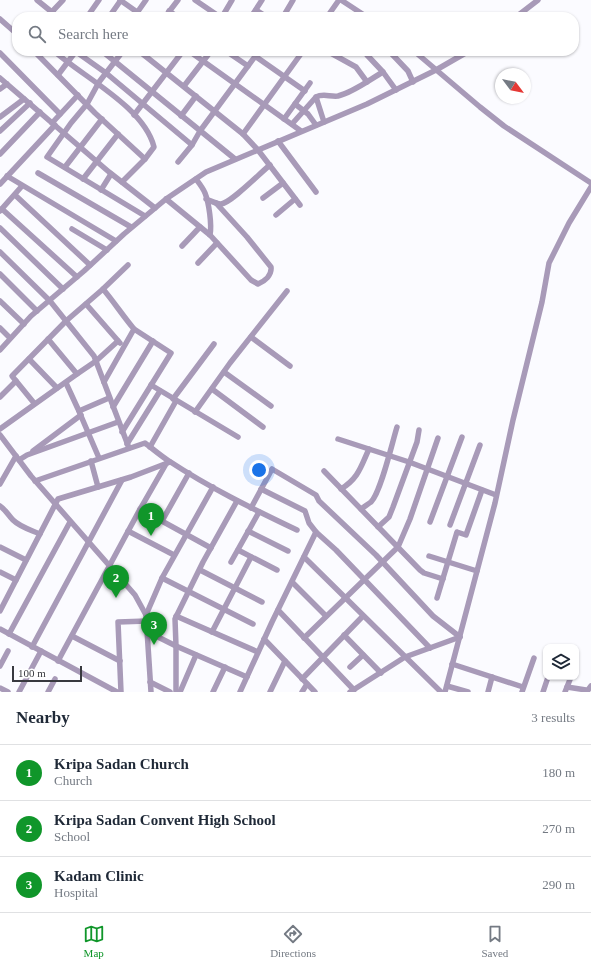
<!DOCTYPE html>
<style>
body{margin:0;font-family:Georgia,serif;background:#f2f2f3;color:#1f2937}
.controls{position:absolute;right:12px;bottom:12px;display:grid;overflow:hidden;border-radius:8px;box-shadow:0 1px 3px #0004}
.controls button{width:36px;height:36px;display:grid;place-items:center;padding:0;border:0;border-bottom:1px solid #e0e1e3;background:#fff;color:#1f2937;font:20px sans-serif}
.compass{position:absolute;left:495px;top:68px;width:36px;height:36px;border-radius:50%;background:#fff;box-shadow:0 1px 3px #0004;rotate:122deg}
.scale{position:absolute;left:12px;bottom:10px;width:70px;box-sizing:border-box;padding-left:4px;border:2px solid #38393f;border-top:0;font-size:11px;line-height:14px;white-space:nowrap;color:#38393f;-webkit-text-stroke:3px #fff;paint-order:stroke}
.you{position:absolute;left:259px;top:470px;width:14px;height:14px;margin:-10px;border:3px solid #fff;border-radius:50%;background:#1a73e8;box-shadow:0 0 0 6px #1a73e833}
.badge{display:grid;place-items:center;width:26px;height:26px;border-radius:50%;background:#10962a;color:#fff;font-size:13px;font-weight:700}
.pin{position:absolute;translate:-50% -33px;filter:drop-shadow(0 1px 2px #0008)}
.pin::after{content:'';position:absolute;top:21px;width:14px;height:12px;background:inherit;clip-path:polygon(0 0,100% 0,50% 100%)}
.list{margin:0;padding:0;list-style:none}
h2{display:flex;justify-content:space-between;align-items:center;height:52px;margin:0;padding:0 16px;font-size:17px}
h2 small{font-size:13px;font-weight:400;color:#747a83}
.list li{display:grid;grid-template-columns:26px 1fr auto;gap:12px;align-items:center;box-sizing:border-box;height:56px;padding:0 16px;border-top:1px solid #e0e1e3}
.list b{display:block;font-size:15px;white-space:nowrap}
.list p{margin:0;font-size:13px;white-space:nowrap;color:#747a83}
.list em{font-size:13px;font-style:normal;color:#747a83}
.icon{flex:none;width:22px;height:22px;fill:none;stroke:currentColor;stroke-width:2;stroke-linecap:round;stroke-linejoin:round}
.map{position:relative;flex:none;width:591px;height:692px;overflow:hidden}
.search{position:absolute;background:#fff;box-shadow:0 1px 3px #0004;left:12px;right:12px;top:12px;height:44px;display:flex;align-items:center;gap:10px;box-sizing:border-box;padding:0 14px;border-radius:16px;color:#747a83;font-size:15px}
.sheet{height:220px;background:#fff}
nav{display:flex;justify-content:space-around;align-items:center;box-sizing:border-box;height:56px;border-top:1px solid #e0e1e3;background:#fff;font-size:11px;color:#747a83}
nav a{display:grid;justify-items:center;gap:2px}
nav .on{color:#10962a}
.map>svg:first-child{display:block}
</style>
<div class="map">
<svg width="591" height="692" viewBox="0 0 591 692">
<rect width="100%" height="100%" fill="#fbfbff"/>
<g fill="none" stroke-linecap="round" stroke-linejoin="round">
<g stroke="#a89ab8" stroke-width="5.5">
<path d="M 37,0 L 58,17"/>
<path d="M 120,0 L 137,12"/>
<path d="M 195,0 L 220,17"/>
<path d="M 341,0 L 367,17"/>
<path d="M 256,10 L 267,17"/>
<path d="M 169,11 L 178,17"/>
<path d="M 47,17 L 63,0"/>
<path d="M 87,17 L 99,0"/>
<path d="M 109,17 L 121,0"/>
<path d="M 134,17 L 146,0"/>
<path d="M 165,17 L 178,0"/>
<path d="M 222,17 L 232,0"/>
<path d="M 251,17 L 262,0"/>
<path d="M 283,17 L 293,0"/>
<path d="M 327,17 L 339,0"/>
<path d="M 516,17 L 538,0"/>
<path d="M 0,19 L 17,34"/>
<path d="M 34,51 L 95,113 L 145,159 L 122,182"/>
<path d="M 54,51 C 83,77 144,107 154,147 L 145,159"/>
<path d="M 75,51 L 106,73 L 192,145"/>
<path d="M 102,51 L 235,159"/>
<path d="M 123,51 L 99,82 L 87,104 L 71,123 L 47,157 L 145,216"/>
<path d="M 139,51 L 243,134 L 303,51"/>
<path d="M 189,51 L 301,131"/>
<path d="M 226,51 L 248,66"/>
<path d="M 327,51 L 356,67 L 367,82"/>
<path d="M 414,51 L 480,107 L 504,126 L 591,183"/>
<path d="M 390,52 L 408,71 L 413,82"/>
<path d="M 0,53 L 60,114"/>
<path d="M 367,55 L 383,72"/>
<path d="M 255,56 L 305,91"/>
<path d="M 58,75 L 76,51"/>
<path d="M 0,78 L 109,172 L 155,208"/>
<path d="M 184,86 L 211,51"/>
<path d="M 0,89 L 7,84"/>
<path d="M 316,97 L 324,122"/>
<path d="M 295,104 L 308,114 L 316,125"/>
<path d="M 134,115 L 183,51"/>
<path d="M 181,116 L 196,96"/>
<path d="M 0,117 L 24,99"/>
<path d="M 284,119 L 310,83"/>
<path d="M 52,123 L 78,95"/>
<path d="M 292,124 L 316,97 C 323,93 330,97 338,96 C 354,92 369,80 383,72 L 396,90"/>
<path d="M 0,131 L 30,103"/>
<path d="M 243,134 L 258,150 L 300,205"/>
<path d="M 278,141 L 316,192"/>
<path d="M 0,154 L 40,112"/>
<path d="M 178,162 L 192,145 L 200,131 L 259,51"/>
<path d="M 65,167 L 102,119"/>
<path d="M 38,173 L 131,227"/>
<path d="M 7,176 L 116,241"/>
<path d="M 83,179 L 118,134"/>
<path d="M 196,179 C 199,183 203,188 205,193 C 209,203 212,225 210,235"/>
<path d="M 0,184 L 55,125"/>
<path d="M 101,190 L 111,174"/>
<path d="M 15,195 L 90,265"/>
<path d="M 263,198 L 283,183"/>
<path d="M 166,199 L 210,235 L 251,280 L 258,284 C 265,281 272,275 271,267 L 247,237 L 216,203"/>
<path d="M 206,199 C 211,201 216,204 221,204 C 231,203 260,173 270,165"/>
<path d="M 2,209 L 77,277"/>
<path d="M 0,211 L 22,186"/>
<path d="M 276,215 L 295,199"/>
<path d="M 0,228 L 63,289"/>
<path d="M 72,229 L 107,250"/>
<path d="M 182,246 L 200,227"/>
<path d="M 0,252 L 50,301 L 94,356 L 129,448"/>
<path d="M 198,263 L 217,243"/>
<path d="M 0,274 L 37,311"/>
<path d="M 103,289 L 128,265"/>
<path d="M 0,301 L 24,324"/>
<path d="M 86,304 L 120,343"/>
<path d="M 0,328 L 10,338"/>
<path d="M 251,337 L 290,366"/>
<path d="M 48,339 L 77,374"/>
<path d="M 0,350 L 31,316 L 84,271 L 124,234 L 166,199 L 206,172 L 367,104 L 436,70 L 469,51"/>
<path d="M 29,359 L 57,388"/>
<path d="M 224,372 L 271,406"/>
<path d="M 66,383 L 78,409 L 99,458"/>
<path d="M 151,385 L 238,437"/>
<path d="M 212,389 L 263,427"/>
<path d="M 0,397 L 16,381"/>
<path d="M 173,399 L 214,344"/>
<path d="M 34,403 L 12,376 L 66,321 L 103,289 C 114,302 123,316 134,329 L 104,382"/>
<path d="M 113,407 L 153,341"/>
<path d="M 79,411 L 109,398"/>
<path d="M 195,412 L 230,363 L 287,291"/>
<path d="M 0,429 L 77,374 L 96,361 L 118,341"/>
<path d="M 122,432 L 171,353 L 134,329"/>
<path d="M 0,435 L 31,476 L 135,595 L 146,615 L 151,692"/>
<path d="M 338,439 L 409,462 L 496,495"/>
<path d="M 127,444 L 160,391"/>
<path d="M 150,447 L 176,401"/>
<path d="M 33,451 L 81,415"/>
<path d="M 19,460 L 27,455 L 118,422"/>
<path d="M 91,461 L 98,487"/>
<path d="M 324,471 L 420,570 L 424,573 L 443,579"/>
<path d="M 35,481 L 145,443 C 153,449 161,456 169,461 C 210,488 253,509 297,530"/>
<path d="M 0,484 L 16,456"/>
<path d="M 261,489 L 305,511 L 309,523 L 316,532"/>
<path d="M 341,489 C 359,478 361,466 369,449"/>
<path d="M 0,506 C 6,510 8,515 13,520 C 20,527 31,530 40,534"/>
<path d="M 251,508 L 272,469 L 316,495 L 319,501 L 376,555 L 433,616 L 460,637"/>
<path d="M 140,509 L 211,548"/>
<path d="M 361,509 C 364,507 368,504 371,502 C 381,492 392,443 397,427"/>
<path d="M 162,521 L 189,473"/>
<path d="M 430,522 L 462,437"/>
<path d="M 450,525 L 480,445"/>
<path d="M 378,527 L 389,517 L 393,507 L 417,442 L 419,430"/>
<path d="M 128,531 L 174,555"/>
<path d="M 248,531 L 288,551"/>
<path d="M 0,547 L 26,560"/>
<path d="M 238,550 L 277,570"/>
<path d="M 429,556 L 477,571"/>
<path d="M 304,557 L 441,692"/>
<path d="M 231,562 L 259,512"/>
<path d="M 200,570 L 262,602"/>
<path d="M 0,572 L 16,580"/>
<path d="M 162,578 L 253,624"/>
<path d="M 292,582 L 326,616"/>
<path d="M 437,598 L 457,532 L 466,535 L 482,490"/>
<path d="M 278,610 L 354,690"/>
<path d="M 0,611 L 58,499 L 131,477 L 170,462"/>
<path d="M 146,615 L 162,578 L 213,487"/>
<path d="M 176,616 L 258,652"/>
<path d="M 0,629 L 117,692"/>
<path d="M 148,632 L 176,646 L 247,677"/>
<path d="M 212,632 L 251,557"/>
<path d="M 9,634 L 70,522"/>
<path d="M 344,635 L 381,673"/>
<path d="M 72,636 L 120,661"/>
<path d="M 304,638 L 398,547 L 410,519 L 438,438"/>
<path d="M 264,639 L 315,692"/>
<path d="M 32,647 L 122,480"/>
<path d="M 58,661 L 139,511 L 166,464"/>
<path d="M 452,664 L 523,687"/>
<path d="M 0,666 L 8,651"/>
<path d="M 350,667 L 363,655"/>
<path d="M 302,679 L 363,616"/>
<path d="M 150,682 L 170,692"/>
<path d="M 447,686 L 468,692"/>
<path d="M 567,687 L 586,690 L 588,690 L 591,686"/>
<path d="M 0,688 L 8,692"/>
<path d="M 19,692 L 41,651"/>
<path d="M 48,692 L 55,679"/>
<path d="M 121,692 L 118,622 L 147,621"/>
<path d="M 176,692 L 176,646 L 175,619 L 203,562 L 237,501"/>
<path d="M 180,692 L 196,655"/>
<path d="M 213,692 L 225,667"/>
<path d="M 240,692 L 272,622 L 316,532 L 336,550 L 430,648"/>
<path d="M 270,692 L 285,661"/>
<path d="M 302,692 L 307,684"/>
<path d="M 350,692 L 405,657 L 460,637"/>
<path d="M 445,692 L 495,503 L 513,420 L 542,302 L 549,263 L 569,223 L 591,187"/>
<path d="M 488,692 L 492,677"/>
<path d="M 522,692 L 534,658"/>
<path d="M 543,692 L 548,677"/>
<path d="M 565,692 L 571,677"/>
</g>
</g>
</svg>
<div class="controls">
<button><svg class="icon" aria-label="layers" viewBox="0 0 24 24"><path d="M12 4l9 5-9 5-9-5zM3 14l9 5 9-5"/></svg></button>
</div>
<svg class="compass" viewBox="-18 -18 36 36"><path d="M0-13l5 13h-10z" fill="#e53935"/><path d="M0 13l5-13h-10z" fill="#747a83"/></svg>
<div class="scale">100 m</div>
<div class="you"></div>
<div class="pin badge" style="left:151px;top:536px">1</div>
<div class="pin badge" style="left:116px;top:598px">2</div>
<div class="pin badge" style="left:154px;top:645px">3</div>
<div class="search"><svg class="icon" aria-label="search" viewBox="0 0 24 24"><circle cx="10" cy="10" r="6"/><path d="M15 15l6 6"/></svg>Search here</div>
</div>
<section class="sheet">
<h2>Nearby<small>3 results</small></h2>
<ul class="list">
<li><span class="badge">1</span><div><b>Kripa Sadan Church</b><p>Church</p></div><em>180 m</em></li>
<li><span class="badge">2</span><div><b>Kripa Sadan Convent High School</b><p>School</p></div><em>270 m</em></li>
<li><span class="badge">3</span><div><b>Kadam Clinic</b><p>Hospital</p></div><em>290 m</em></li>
</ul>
</section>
<nav>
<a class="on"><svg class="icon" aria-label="map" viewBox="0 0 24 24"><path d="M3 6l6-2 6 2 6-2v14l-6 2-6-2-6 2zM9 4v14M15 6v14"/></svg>Map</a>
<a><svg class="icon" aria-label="directions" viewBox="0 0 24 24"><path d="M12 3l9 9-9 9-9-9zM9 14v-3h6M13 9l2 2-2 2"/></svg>Directions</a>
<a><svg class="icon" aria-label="saved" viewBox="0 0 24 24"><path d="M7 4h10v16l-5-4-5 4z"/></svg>Saved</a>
</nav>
